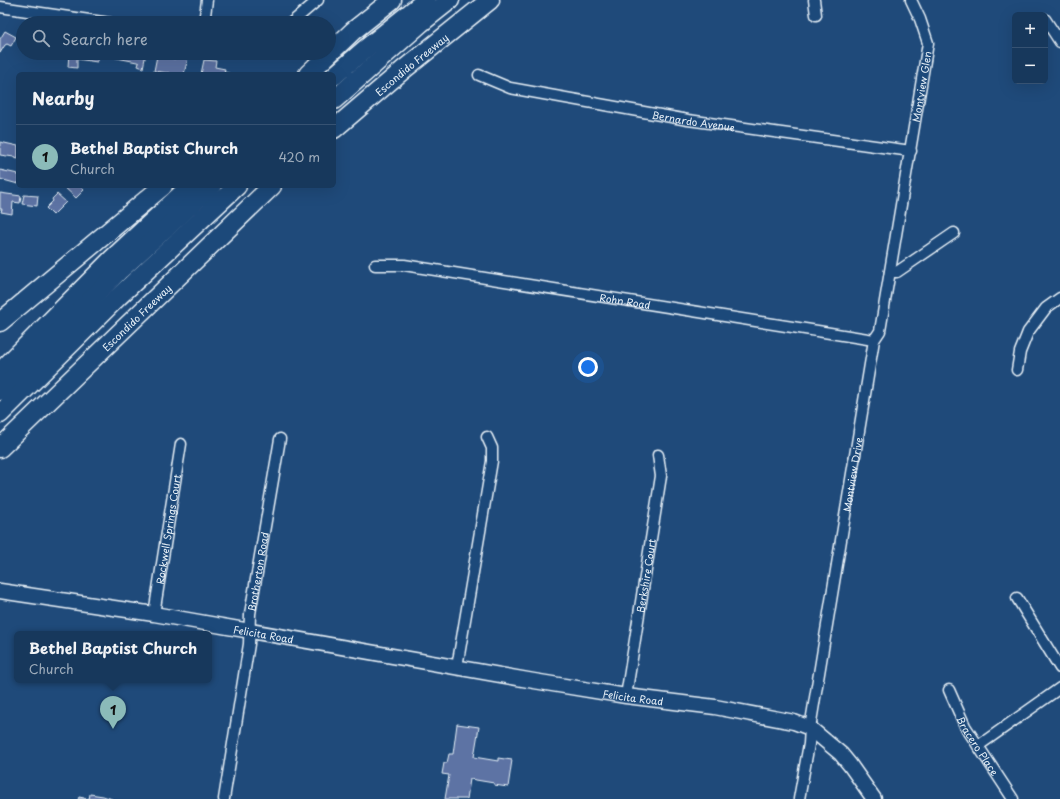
<!DOCTYPE html>
<meta charset="utf-8">
<style>
body{margin:0;font-family:"Playpen Sans",sans-serif;background:#203f62;color:#f1f3f6}
.controls{position:absolute;right:12px;top:12px;display:grid;overflow:hidden;border-radius:6px;box-shadow:0 4px 16px #0002}
.controls button{width:36px;height:36px;display:grid;place-items:center;padding:0;border:0;border-bottom:1px solid #365272;background:#17385c;color:#f1f3f6;font:20px sans-serif}
.you{position:absolute;left:588px;top:367px;width:14px;height:14px;margin:-10px;border:3px solid #fff;border-radius:50%;background:#1a73e8;box-shadow:0 0 0 6px #1a73e833}
.badge{display:grid;place-items:center;width:26px;height:26px;border-radius:50%;background:#8bbbb9;color:#111;font-size:13px;font-weight:700}
.pin{position:absolute;translate:-50% -33px;filter:drop-shadow(0 1px 2px #0008)}
.pin::after{content:'';position:absolute;top:21px;width:14px;height:12px;background:inherit;clip-path:polygon(0 0,100% 0,50% 100%)}
.popup{position:absolute;left:14px;top:631px;width:198px;height:52px;box-sizing:border-box;display:grid;place-content:center;border-radius:6px;background:#17385c;filter:drop-shadow(0 1px 3px #0005);font-size:13px;white-space:nowrap;color:#9eacbb}
.popup b{font-size:15px;color:#f1f3f6}
.popup::after{content:'';position:absolute;left:50%;top:100%;margin-left:-8px;border:8px solid transparent;border-top-color:#17385c}
.list{margin:0;padding:0;list-style:none}
h2{display:flex;justify-content:space-between;align-items:center;height:52px;margin:0;padding:0 16px;font-size:17px}
h2 small{font-size:13px;font-weight:400;color:#9eacbb}
.list li{display:grid;grid-template-columns:26px 1fr auto;gap:12px;align-items:center;box-sizing:border-box;height:64px;padding:0 16px;border-top:1px solid #365272}
.list b{display:block;font-size:15px;white-space:nowrap}
.list p{margin:0;font-size:13px;white-space:nowrap;color:#9eacbb}
.list em{font-size:13px;font-style:normal;color:#9eacbb}
.icon{flex:none;width:22px;height:22px;fill:none;stroke:currentColor;stroke-width:2;stroke-linecap:round;stroke-linejoin:round}
.map{position:relative;flex:none;width:1060px;height:799px;overflow:hidden}
.search{position:absolute;background:#17385c;box-shadow:0 4px 16px #0002;left:16px;top:16px;width:320px;height:44px;display:flex;align-items:center;gap:10px;box-sizing:border-box;padding:0 14px;border-radius:22px;color:#9eacbb;font-size:15px}
.panel{position:absolute;background:#17385c;box-shadow:0 4px 16px #0002;left:16px;top:72px;width:320px;height:116px;border-radius:6px}
.map>svg:first-child{display:block}
</style>
<div class="map">
<svg width="1060" height="799" viewBox="0 0 1060 799">
<rect width="100%" height="100%" fill="#1f4a7a"/>
<filter id="ink" filterUnits="userSpaceOnUse"><feTurbulence type="fractalNoise" baseFrequency=".025" numOctaves="2"/><feDisplacementMap in="SourceGraphic" scale="8" xChannelSelector="R" yChannelSelector="G"/><feConvolveMatrix kernelMatrix="1 2 1 2 8 2 1 2 1" color-interpolation-filters="sRGB"/></filter>
<g filter="url(#ink)">
<g fill="#5d73a4" stroke="#e8f1f8">
<path d="M 5,31 L 16,37 L 11,46 L 7,44 L 5,45 L 0,53 L 0,39 Z"/>
<path d="M 69,53 L 98,53 L 97,62 L 77,59 L 77,68 L 68,67 Z"/>
<path d="M 113,53 L 146,53 L 143,68 L 138,66 L 139,63 L 137,62 L 112,57 Z"/>
<path d="M 157,56 L 175,59 L 175,56 L 188,58 L 184,74 L 169,74 L 168,72 L 168,73 L 154,71 Z"/>
<path d="M 204,60 L 216,61 L 215,67 L 225,69 L 224,72 L 232,74 L 201,74 Z"/>
<path d="M 0,142 L 18,146 L 18,159 L 14,158 L 14,157 L 0,155 Z"/>
<path d="M 0,170 L 18,174 L 18,184 L 0,179 Z"/>
<path d="M 63,186 L 80,186 L 84,190 L 76,198 Z"/>
<path d="M 0,193 L 21,196 L 20,203 L 13,202 L 12,214 L 1,212 L 2,209 L 0,209 Z"/>
<path d="M 57,194 L 66,202 L 53,215 L 46,208 L 53,201 L 52,199 Z"/>
<path d="M 24,195 L 38,196 L 37,206 L 22,204 Z"/>
<path d="M 457,724 L 479,727 L 474,757 L 498,761 L 498,758 L 512,760 L 508,787 L 494,785 L 494,783 L 470,779 L 467,799 L 445,799 L 449,775 L 442,774 L 444,763 L 447,763 L 449,754 L 453,754 Z"/>
<path d="M 90,794 L 103,796 L 112,799 L 78,799 L 79,797 L 89,799 Z"/>
</g>
<g fill="none" stroke-linecap="round" stroke-linejoin="round">
<g stroke="#e8f1f8" stroke-width="13">
<g id="minor">
<path d="M 814,0 L 816,15"/>
<path d="M 0,7 L 110,23"/>
<path d="M 1045,19 L 1060,42"/>
<path d="M 204,23 L 207,0"/>
<path d="M 291,23 L 318,0"/>
<path id="s1" d="M 479,75 L 510,88 L 688,120 L 911,151"/>
<path id="s2" d="M 375,265 L 404,265 L 874,340"/>
<path d="M 890,272 L 897,272 L 954,233"/>
<path d="M 1017,370 L 1020,352 L 1028,332 L 1046,308 L 1060,298"/>
<path d="M 1017,598 L 1060,668"/>
<path id="s3" d="M 154,614 L 181,444"/>
<path d="M 457,667 L 492,461 L 492,448 L 487,437"/>
<path id="s4" d="M 949,690 L 965,726 L 1013,799"/>
<path id="s5" d="M 626,696 L 661,476 L 658,455"/>
<path d="M 978,746 L 1060,688"/>
<path id="s6" d="M 224,799 L 249,644 L 250,614 L 280,439"/>
<path id="s7" d="M 799,799 L 809,744 L 810,728 L 874,340 L 880,331 L 928,43 L 920,19 L 911,0"/>
</g>
</g>
<g stroke="#e8f1f8" stroke-width="17">
<g id="secondary">
<path id="s8" d="M 0,591 L 154,614 L 534,681 L 626,696 L 715,707 L 794,722 L 810,728 L 841,754 L 850,765 L 874,799"/>
</g>
</g>
<g stroke="#e8f1f8" stroke-width="21">
<g id="motorway">
<path d="M 308,74 L 353,31 L 392,0"/>
<path d="M 334,76 L 364,50 L 426,0"/>
<path d="M 334,100 L 421,23 L 450,0"/>
<path id="s9" d="M 334,129 L 403,70 L 490,0"/>
<path d="M 0,322 L 163,186"/>
<path d="M 0,372 L 112,259 L 190,186"/>
<path d="M 0,391 L 120,270 L 212,186"/>
<path d="M 0,414 L 118,297 L 237,186"/>
<path id="s10" d="M 0,448 L 272,186"/>
</g>
</g>
<use href="#minor" stroke="#1f4a7a" stroke-width="10"/>
<use href="#secondary" stroke="#1f4a7a" stroke-width="14"/>
<use href="#motorway" stroke="#1f4a7a" stroke-width="18"/>
</g>
</g>
<g text-anchor="middle" dominant-baseline="central" stroke-width="3" stroke-linejoin="round" paint-order="stroke">
<g font-size="10" fill="#e8f1f8" stroke="#1f4a7a">
<text stroke="none"><textPath href="#s9" startOffset="101">Escondido Freeway</textPath></text>
<text stroke="none"><textPath href="#s7" startOffset="724">Montview Glen</textPath></text>
<text stroke="none"><textPath href="#s1" startOffset="220">Bernardo Avenue</textPath></text>
<text stroke="none"><textPath href="#s2" startOffset="253">Rohn Road</textPath></text>
<text stroke="none"><textPath href="#s10" startOffset="189">Escondido Freeway</textPath></text>
<text stroke="none"><textPath href="#s7" startOffset="329">Montview Drive</textPath></text>
<text stroke="none"><textPath href="#s3" startOffset="86">Rockwell Springs Court</textPath></text>
<text stroke="none"><textPath href="#s6" startOffset="230">Brotherton Road</textPath></text>
<text stroke="none"><textPath href="#s5" startOffset="122">Berkshire Court</textPath></text>
<text stroke="none"><textPath href="#s8" startOffset="267">Felicita Road</textPath></text>
<text stroke="none"><textPath href="#s8" startOffset="642">Felicita Road</textPath></text>
<text stroke="none"><textPath href="#s4" startOffset="63">Bracero Place</textPath></text>
</g>
</g>
</svg>
<div class="controls">
<button>+</button>
<button>−</button>
</div>
<div class="you"></div>
<div class="pin badge" style="left:113px;top:729px">1</div>
<div class="popup"><b>Bethel Baptist Church</b>Church</div>
<div class="search"><svg class="icon" aria-label="search" viewBox="0 0 24 24"><circle cx="10" cy="10" r="6"/><path d="M15 15l6 6"/></svg>Search here</div>
<section class="panel">
<h2>Nearby<small></small></h2>
<ul class="list">
<li><span class="badge">1</span><div><b>Bethel Baptist Church</b><p>Church</p></div><em>420 m</em></li>
</ul>
</section>
</div>
